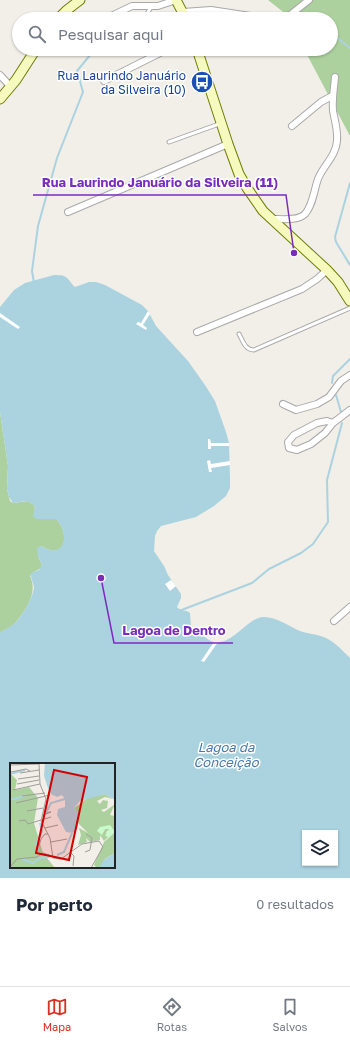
<!DOCTYPE html>
<html lang="pt">
<meta charset="utf-8">
<style>
body{margin:0;font-family:"Golos Text",sans-serif;background:#f2f2f3;color:#1f2937}
.controls{position:absolute;right:12px;bottom:12px;display:grid;overflow:hidden;border-radius:0px;box-shadow:0 1px 3px #0004}
.controls button{width:36px;height:36px;display:grid;place-items:center;padding:0;border:0;border-bottom:1px solid #e0e1e3;background:#fff;color:#1f2937;font:20px sans-serif}
.list{margin:0;padding:0;list-style:none}
h2{display:flex;justify-content:space-between;align-items:center;height:52px;margin:0;padding:0 16px;font-size:17px}
h2 small{font-size:13px;font-weight:400;color:#747a83}
.icon{flex:none;width:22px;height:22px;fill:none;stroke:currentColor;stroke-width:2;stroke-linecap:round;stroke-linejoin:round}
.map{position:relative;flex:none;width:350px;height:878px;overflow:hidden}
.search{position:absolute;background:#fff;box-shadow:0 1px 3px #0004;left:12px;right:12px;top:12px;height:44px;display:flex;align-items:center;gap:10px;box-sizing:border-box;padding:0 14px;border-radius:22px;color:#747a83;font-size:15px}
.sheet{height:108px;background:#fff}
nav{display:flex;justify-content:space-around;align-items:center;box-sizing:border-box;height:56px;border-top:1px solid #e0e1e3;background:#fff;font-size:11px;color:#747a83}
nav a{display:grid;justify-items:center;gap:2px}
nav .on{color:#d93025}
.map>svg:first-child{display:block}
</style>
<div class="map">
<svg width="350" height="878" viewBox="0 0 350 878">
<rect width="100%" height="100%" fill="#f2efe9"/>
<g fill="#add19e">
<path d="M 268,0 L 350,0 L 350,136 L 304,49 L 331,49 L 331,19 L 289,19 L 287,15 Z"/>
<path d="M 0,412 L 8,466 L 7,489 L 10,501 L 13,503 L 28,501 L 34,505 L 35,509 L 34,512 L 56,519 C 70,532 67,562 41,546 L 38,556 L 42,565 L 41,568 L 34,572 L 30,576 C 38,592 27,609 16,622 C 12,627 5,629 0,633 Z"/>
</g>
<path fill="#aad3df" fill-rule="evenodd" d="M 54,275 C 69,275 66,278 75,287 L 89,282 L 96,282 L 105,285 L 142,305 L 148,311 L 156,326 L 188,361 L 205,385 L 215,401 L 226,432 L 229,443 L 230,478 L 230,488 L 226,496 L 214,506 L 196,517 L 161,526 L 157,531 L 155,536 L 154,551 L 164,566 L 168,575 L 181,594 L 181,598 L 177,607 C 181,612 186,609 190,613 L 191,627 C 194,630 198,631 201,634 C 205,637 209,641 214,642 C 231,646 246,620 262,617 C 276,616 288,626 300,631 C 308,634 318,634 326,638 C 336,643 343,651 350,658 L 350,878 L 0,878 L 0,633 C 5,629 11,627 16,622 C 23,614 32,600 34,588 C 34,583 30,578 31,573 L 39,570 L 42,565 L 38,556 L 37,548 L 41,546 C 66,561 70,533 56,519 L 36,519 L 33,516 L 35,507 C 29,498 22,502 13,503 L 9,497 L 7,489 L 8,466 L 0,412 L 0,307 L 14,290 L 25,283 ZM 11,764 L 114,764 L 114,867 L 11,867 ZM 305,833 L 335,833 L 335,863 L 305,863 Z"/>
<g fill="#fff">
<path d="M 148,311 L 150,314 L 143,325 L 147,328 L 146,330 L 136,324 L 138,322 L 141,323 Z"/>
<path d="M 0,313 L 20,327 L 18,329 L 0,317 Z"/>
<path d="M 208,439 L 210,439 L 211,443 L 229,443 L 229,446 L 211,446 L 211,449 L 208,449 Z"/>
<path d="M 210,460 L 211,464 L 230,461 L 230,465 L 211,468 L 212,472 L 209,472 L 207,461 Z"/>
<path d="M 171,580 L 176,586 L 170,591 L 165,584 Z"/>
<path d="M 214,642 L 218,642 L 204,662 L 201,661 Z"/>
</g>
<g fill="none" stroke-linecap="round" stroke-linejoin="round">
<g stroke="#aad3df" stroke-width="2">
<path d="M 331,35 L 336,37 L 350,48"/>
<path d="M 350,183 L 335,237 L 336,242 L 350,265"/>
<path d="M 34,283 L 32,271 L 38,226 L 57,158 L 83,92 L 77,71 L 95,49"/>
<path d="M 332,383 L 333,376 L 350,359"/>
<path d="M 336,395 L 341,412"/>
<path d="M 179,611 L 252,583 L 269,569 L 301,553 L 313,544 L 328,522 L 327,480 L 342,423"/>
</g>
<g stroke="#a9a9a9" stroke-width="5">
<g id="lane">
<path d="M 144,19 L 151,7"/>
<path d="M 169,142 L 219,124"/>
<path d="M 239,334 C 243,341 245,350 254,350 L 350,308"/>
</g>
</g>
<g stroke="#a9a9a9" stroke-width="8">
<g id="street">
<path d="M 183,12 L 211,10 L 270,19"/>
<path d="M 105,19 L 132,6 L 158,6 L 176,0"/>
<path d="M 277,19 L 290,15 L 309,0"/>
<path d="M 0,75 L 11,87"/>
<path d="M 104,81 L 168,49"/>
<path d="M 292,126 L 321,102 L 332,96"/>
<path d="M 68,212 L 228,144"/>
<path d="M 272,219 C 282,219 298,221 305,214 C 313,205 314,190 318,179 C 323,166 336,156 337,141 C 338,131 335,121 333,111 C 332,99 334,89 335,77"/>
<path d="M 197,332 L 302,289 L 317,279 L 327,270"/>
<path d="M 283,404 L 296,410 L 317,404 L 329,397 L 341,381 L 350,375"/>
<path d="M 333,423 L 327,421 L 317,423 L 294,435 L 288,442 L 289,448 L 297,450 L 311,444 L 325,433 L 333,423 L 350,410"/>
<path d="M 334,621 L 350,607"/>
</g>
</g>
<g stroke="#707d05" stroke-width="11">
<g id="secondary">
<path d="M 176,0 L 186,19"/>
<path d="M 58,19 L 67,10 L 80,0"/>
<path d="M 197,49 L 228,144 L 239,174 L 247,188 L 263,211 L 327,270 L 338,282 L 350,301"/>
<path d="M 0,99 L 16,80 L 36,49"/>
</g>
</g>
<use href="#lane" stroke="#fff" stroke-width="3"/>
<use href="#street" stroke="#fff" stroke-width="6"/>
<use href="#secondary" stroke="#f7fabf" stroke-width="9"/>
</g>
<defs>
<g id="bus-disc" transform="scale(1.15)"><circle r="9.5" fill="#1a4fb4" stroke="#fff"/><path d="M-5-6H5V4H4V6H2V4H-2V6H-4V4H-5ZM-3.5-4V0h7V-4ZM-3.5 1.2v1.5H-2V1.2ZM2 1.2v1.5H3.5V1.2Z" fill="#fff"/></g>
</defs>
<g fill-rule="evenodd">
<use href="#bus-disc" x="202" y="82"/>
</g>
<g text-anchor="middle" dominant-baseline="central" stroke-width="3" stroke-linejoin="round" paint-order="stroke">
<g font-size="12" fill="#164399" stroke="#fff" text-anchor="end">
<text x="186" y="75">Rua Laurindo Januário<tspan x="186" dy="14">da Silveira (10)</tspan></text>
</g>
<g font-size="13" font-style="italic" fill="#4a7aab" stroke="#fff">
<text x="226" y="747">Lagoa da<tspan x="226" dy="15">Conceição</tspan></text>
</g>
</g>
<g transform="translate(10 763)">
<rect width="105" height="105" fill="#f2efe9"/>
<path d="M 0,10 L 7,17 L 5,27 L 19,24 L 28,35 L 24,60 L 33,90 L 45,105 L 0,105 ZM 95,31 L 103,36 L 95,34 L 87,38 L 90,41 L 93,37 L 98,38 L 97,45 L 91,47 L 94,49 L 105,41 L 100,52 L 105,53 L 105,68 L 94,64 L 94,68 L 95,66 L 100,66 L 96,69 L 98,74 L 94,78 L 90,72 L 90,77 L 80,79 L 76,75 L 77,79 L 68,82 L 71,72 L 69,65 L 78,70 L 68,60 L 68,50 L 64,45 L 79,34 ZM 105,69 L 105,90 L 95,96 L 92,103 L 87,105 L 84,102 L 94,79 Z" fill="#add19e"/>
<path d="M 100,62 L 105,69 L 99,74 L 95,73 L 99,66 L 95,66 L 92,72 L 87,68 L 90,64 Z" fill="#c8facc"/>
<path d="M 35,0 L 105,0 L 105,37 L 95,31 L 70,38 L 64,45 L 68,50 L 68,64 L 63,70 L 56,69 L 47,52 L 48,46 L 55,44 L 55,36 L 52,32 L 47,34 L 41,31 L 38,25 L 34,13 ZM 105,90 L 105,105 L 89,105 L 94,97 Z" fill="#aad3df"/>
<path fill="none" stroke="#aad3df" stroke-width="2" d="M 0,11 L 15,7M 0,37 L 15,33M 36,50 L 41,40 L 55,36M 29,88 L 26,82 L 32,68 L 30,60M 47,92 L 54,89 L 62,70M 12,96 L 23,100 L 30,95 L 39,94"/>
<path fill="none" stroke="#9f9d99" stroke-width="1" d="M 29,0 L 30,21 L 36,36 L 31,58 L 40,75 L 43,95 L 51,96 L 72,81 L 89,78 L 93,84 L 81,105M 0,2 L 29,1M 1,9 L 16,6 L 20,8M 10,10 L 29,7M 8,16 L 29,13M 7,21 L 29,17M 3,27 L 30,21M 12,33 L 35,30M 6,40 L 40,32M 17,48 L 33,45M 32,53 L 39,49 L 41,49 L 36,51M 9,58 L 15,57 L 18,61 L 41,54M 35,65 L 48,62M 41,79 L 57,76M 29,83 L 31,76 L 35,71 L 38,71M 60,89 L 64,93 L 63,103M 75,89 L 80,87 L 82,75 L 76,71M 0,104 L 7,96 L 27,94 L 33,90 L 42,93"/>
<path fill="#d40000" fill-opacity="0.15" stroke="#d40000" stroke-width="2" d="M 44,7 L 77,14 L 59,97 L 26,90 Z"/>
<rect width="105" height="105" fill="none" stroke="#222" stroke-width="2"/>
</g>
<path fill="none" stroke="#7b2cbf" stroke-width="1.5" d="M294 253L286 195H33M101 578L114 643H233"/>
<g fill="#7b2cbf" stroke="#fff" stroke-width="1.5">
<circle cx="294" cy="253" r="4"/>
<circle cx="101" cy="578" r="4"/>
</g>
<g font-size="13" text-anchor="middle" font-weight="bold" fill="#7b2cbf" stroke="#fff" stroke-width="3" stroke-linejoin="round" paint-order="stroke">
<text x="160" y="187">Rua Laurindo Januário da Silveira (11)</text>
<text x="174" y="635">Lagoa de Dentro</text>
</g>
</svg>
<div class="controls">
<button><svg class="icon" aria-label="layers" viewBox="0 0 24 24"><path d="M12 4l9 5-9 5-9-5zM3 14l9 5 9-5"/></svg></button>
</div>
<div class="search"><svg class="icon" aria-label="search" viewBox="0 0 24 24"><circle cx="10" cy="10" r="6"/><path d="M15 15l6 6"/></svg>Pesquisar aqui</div>
</div>
<section class="sheet">
<h2>Por perto<small>0 resultados</small></h2>
<ul class="list">
</ul>
</section>
<nav>
<a class="on"><svg class="icon" aria-label="map" viewBox="0 0 24 24"><path d="M3 6l6-2 6 2 6-2v14l-6 2-6-2-6 2zM9 4v14M15 6v14"/></svg>Mapa</a>
<a><svg class="icon" aria-label="directions" viewBox="0 0 24 24"><path d="M12 3l9 9-9 9-9-9zM9 14v-3h6M13 9l2 2-2 2"/></svg>Rotas</a>
<a><svg class="icon" aria-label="saved" viewBox="0 0 24 24"><path d="M7 4h10v16l-5-4-5 4z"/></svg>Salvos</a>
</nav>
